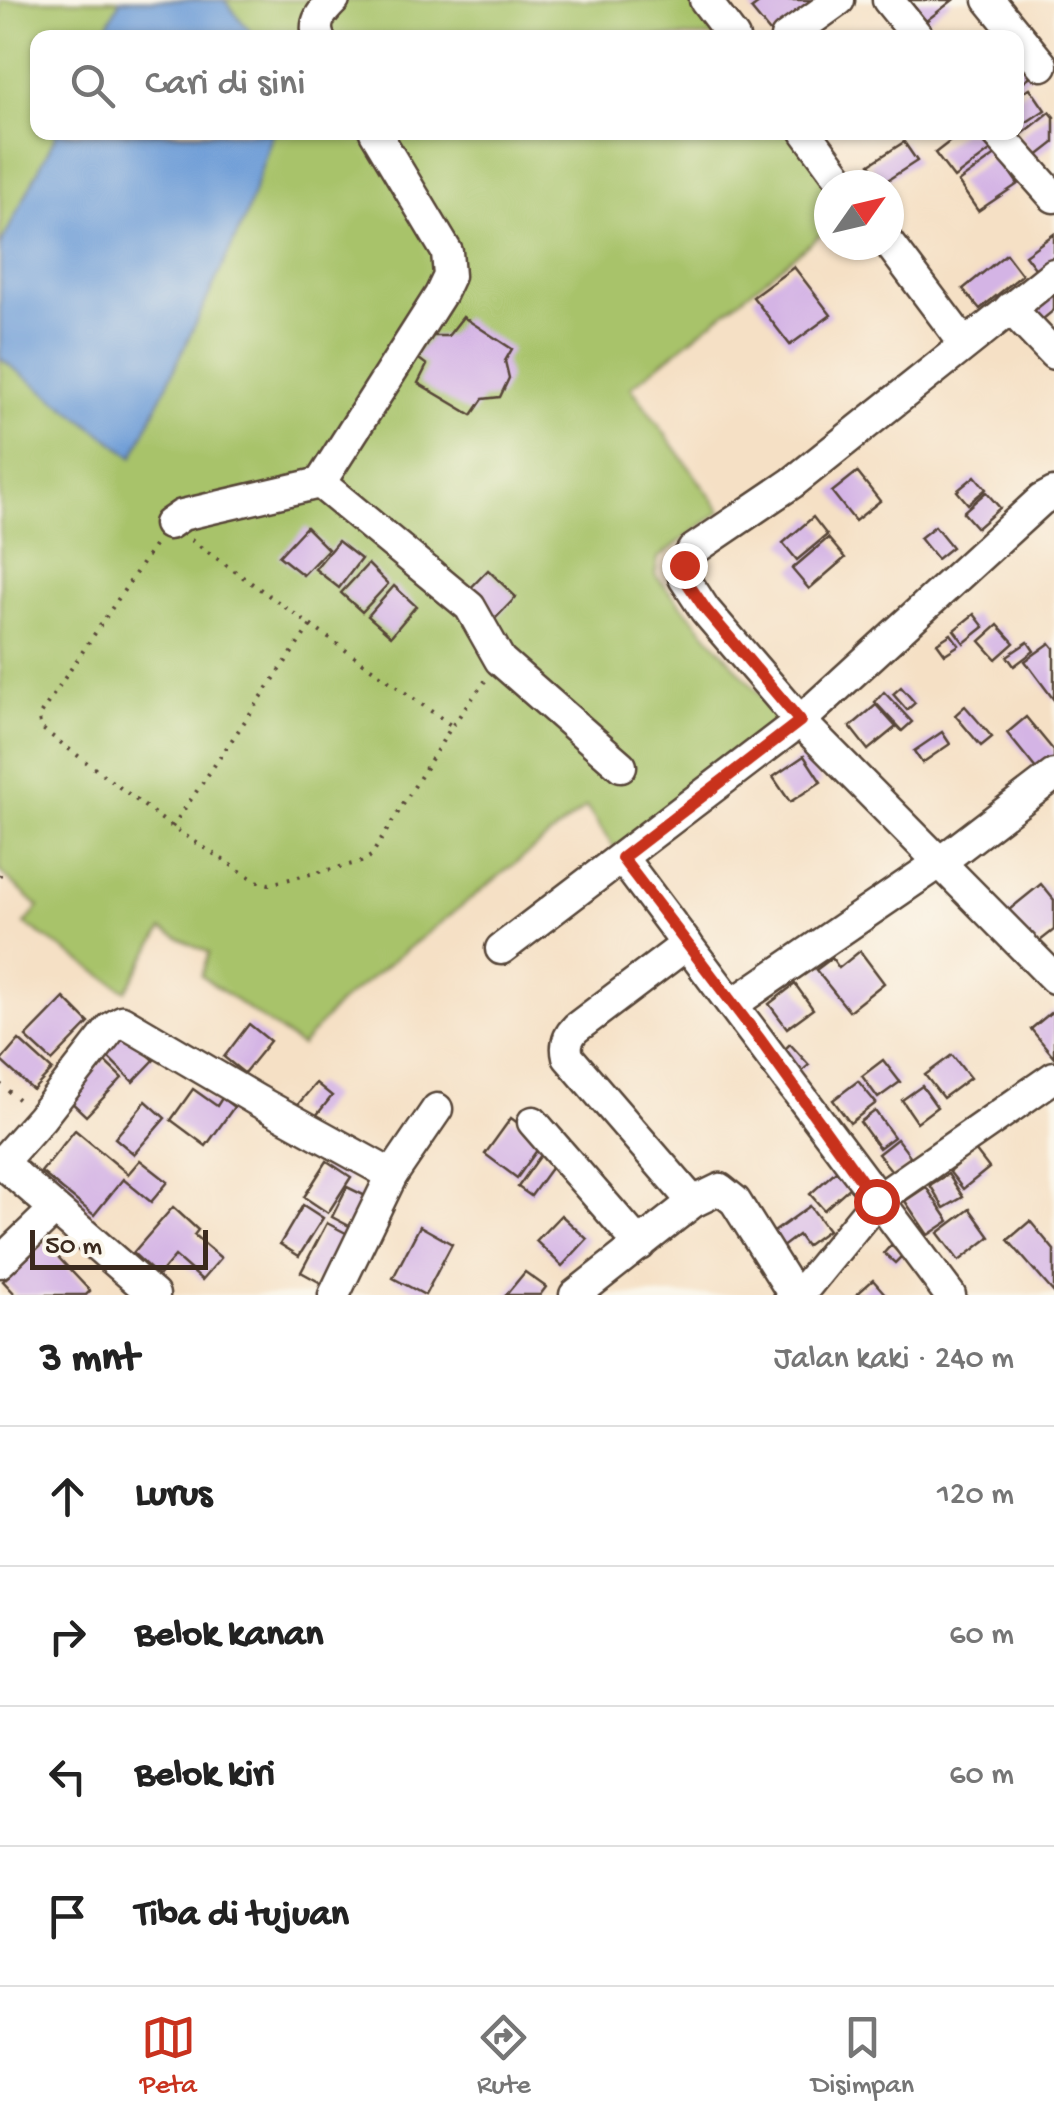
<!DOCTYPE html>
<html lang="id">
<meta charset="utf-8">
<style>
body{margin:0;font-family:"Gochi Hand",sans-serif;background:#f2f2f2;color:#222}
.compass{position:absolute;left:814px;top:170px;width:90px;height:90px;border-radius:50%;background:#fff;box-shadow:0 2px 8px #0004;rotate:56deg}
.scale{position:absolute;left:30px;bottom:25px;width:178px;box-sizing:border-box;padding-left:10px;border:5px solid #3b2a1e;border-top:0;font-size:28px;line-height:35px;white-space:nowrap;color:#3b2a1e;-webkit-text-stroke:8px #fbf7ec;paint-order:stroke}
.stop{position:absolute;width:30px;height:30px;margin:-22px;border:8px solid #c8321e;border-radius:50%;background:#fff}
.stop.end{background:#c8321e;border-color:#fff;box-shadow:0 2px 10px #0008}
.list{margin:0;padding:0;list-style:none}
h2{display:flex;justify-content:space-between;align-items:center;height:130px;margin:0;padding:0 40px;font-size:42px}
h2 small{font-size:32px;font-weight:400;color:#767676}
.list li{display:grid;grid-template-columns:65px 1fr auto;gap:30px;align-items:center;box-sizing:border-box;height:140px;padding:0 40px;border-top:2px solid #e0e0e0}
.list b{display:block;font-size:38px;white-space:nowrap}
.list em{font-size:32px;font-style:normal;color:#767676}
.icon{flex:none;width:55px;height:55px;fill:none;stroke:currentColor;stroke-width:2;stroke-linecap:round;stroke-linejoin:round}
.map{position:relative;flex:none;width:1054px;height:1295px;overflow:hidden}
.search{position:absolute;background:#fff;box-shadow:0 2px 8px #0004;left:30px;right:30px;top:30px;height:110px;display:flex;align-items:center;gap:25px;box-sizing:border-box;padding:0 35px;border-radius:20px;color:#767676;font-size:38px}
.sheet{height:690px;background:#fff}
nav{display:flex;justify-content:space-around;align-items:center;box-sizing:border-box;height:140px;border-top:2px solid #e0e0e0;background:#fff;font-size:28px;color:#767676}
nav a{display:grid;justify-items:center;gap:5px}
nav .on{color:#c8321e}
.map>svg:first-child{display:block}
</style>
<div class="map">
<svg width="1054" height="1295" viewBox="0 0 1054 1295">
<rect width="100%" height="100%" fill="#fbf7ec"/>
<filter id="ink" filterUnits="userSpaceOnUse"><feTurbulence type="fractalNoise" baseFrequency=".01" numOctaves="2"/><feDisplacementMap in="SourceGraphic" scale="20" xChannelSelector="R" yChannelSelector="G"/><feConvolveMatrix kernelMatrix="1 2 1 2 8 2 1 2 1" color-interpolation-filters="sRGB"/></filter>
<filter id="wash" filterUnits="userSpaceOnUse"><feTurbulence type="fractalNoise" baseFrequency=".0048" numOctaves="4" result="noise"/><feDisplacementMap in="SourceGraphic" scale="40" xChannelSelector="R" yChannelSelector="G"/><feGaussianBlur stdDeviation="2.25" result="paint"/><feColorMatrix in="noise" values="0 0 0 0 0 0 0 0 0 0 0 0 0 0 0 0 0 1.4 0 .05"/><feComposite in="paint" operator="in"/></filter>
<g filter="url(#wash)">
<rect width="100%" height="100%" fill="#f5e0c5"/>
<path fill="#a8c36a" stroke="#727644" stroke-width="2.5" d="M 0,0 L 693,0 L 721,37 L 38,38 L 38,132 L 794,133 L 829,185 L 829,228 L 631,387 L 721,511 L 658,558 L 655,575 L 786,724 L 615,849 L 586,807 L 338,1004 L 301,1046 L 201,976 L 209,953 L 162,930 L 126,991 L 25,924 L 39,907 L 0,872 Z"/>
<g fill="#6e9dd7" stroke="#54647a" stroke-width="2.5">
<path d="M 120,0 L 224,0 L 255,37 L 102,37 Z"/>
<path d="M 57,133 L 273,133 L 245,218 L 133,457 L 0,358 L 0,246 Z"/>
</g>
<g id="blocks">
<g fill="#d4b4e5">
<path d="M 763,0 L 809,0 L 815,7 L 775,38 L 751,9 Z"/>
<path d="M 909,0 L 953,0 L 926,21 Z"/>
<path d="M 1023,55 L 1036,72 L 1016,87 L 1016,60 Z"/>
<path d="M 1030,88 L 1045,110 L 1016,129 L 1016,96 Z"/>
<path d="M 1050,112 L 1054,117 L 1054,143 L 1036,157 L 1020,136 Z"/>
<path d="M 962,132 L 983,132 L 994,148 L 954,178 L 935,153 Z"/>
<path d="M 904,142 L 917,161 L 883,183 L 870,164 Z"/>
<path d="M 997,154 L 1018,184 L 978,211 L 958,182 Z"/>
<path d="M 1054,234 L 1054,267 L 1041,276 L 1025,255 Z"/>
<path d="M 1006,254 L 1022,275 L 980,309 L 963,289 Z"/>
<path d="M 794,267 L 831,315 L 790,345 L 753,297 Z"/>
<path d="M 1054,289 L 1054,310 L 1037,324 L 1026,312 Z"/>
<path d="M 463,317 L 512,349 L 505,361 L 509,378 L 500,397 L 483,399 L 472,415 L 418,383 L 427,365 L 415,356 L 432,336 L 448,336 Z"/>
<path d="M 857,472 L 880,501 L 855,521 L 832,492 Z"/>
<path d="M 975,476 L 986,489 L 968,504 L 957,491 Z"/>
<path d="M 986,492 L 1000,508 L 977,528 L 963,512 Z"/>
<path d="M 813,517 L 827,535 L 797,560 L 783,543 Z"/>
<path d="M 935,526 L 952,547 L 937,559 L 920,538 Z"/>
<path d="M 306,527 L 328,549 L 303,575 L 279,556 Z"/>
<path d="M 828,538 L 845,558 L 809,589 L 792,569 Z"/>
<path d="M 338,541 L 361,559 L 339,588 L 315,569 Z"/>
<path d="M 368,564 L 388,584 L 362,612 L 341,593 Z"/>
<path d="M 488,570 L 516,597 L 491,623 L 463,596 Z"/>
<path d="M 394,586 L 416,606 L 391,636 L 368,616 Z"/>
<path d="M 974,614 L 984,627 L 964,643 L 954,630 Z"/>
<path d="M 998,625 L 1014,643 L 996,659 L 980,641 Z"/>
<path d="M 951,634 L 959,645 L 945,654 L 937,643 Z"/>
<path d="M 1028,642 L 1034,651 L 1014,666 L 1007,656 Z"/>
<path d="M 1050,643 L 1054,648 L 1054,700 L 1025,661 Z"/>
<path d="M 901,687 L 915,703 L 907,710 L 893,694 Z"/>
<path d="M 884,692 L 912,722 L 902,731 L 875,702 Z"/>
<path d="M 876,705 L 896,727 L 868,750 L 850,727 Z"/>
<path d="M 965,706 L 992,737 L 981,746 L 955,715 Z"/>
<path d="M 1026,717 L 1054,751 L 1054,765 L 1041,775 L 1007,733 Z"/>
<path d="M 942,732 L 950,744 L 922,763 L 914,751 Z"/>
<path d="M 804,756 L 821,782 L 790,802 L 773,777 Z"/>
<path d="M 1041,884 L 1054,900 L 1054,930 L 1031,948 L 1004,914 Z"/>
<path d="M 860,951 L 884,983 L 849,1011 L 816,970 L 832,958 L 839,968 Z"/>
<path d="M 795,984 L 813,1009 L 787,1028 L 769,1004 Z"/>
<path d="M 64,998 L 89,1023 L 52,1061 L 26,1037 Z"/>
<path d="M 1054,1010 L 1054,1057 L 1031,1029 Z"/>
<path d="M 249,1024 L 270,1041 L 244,1073 L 224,1057 Z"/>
<path d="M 124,1030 L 154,1060 L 133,1082 L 102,1051 Z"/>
<path d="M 19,1040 L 52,1070 L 33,1090 L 1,1061 Z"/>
<path d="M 790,1044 L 809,1065 L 801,1072 L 782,1052 Z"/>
<path d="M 952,1055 L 970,1078 L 943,1098 L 925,1075 Z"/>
<path d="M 103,1060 L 122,1078 L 86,1116 L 67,1098 Z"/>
<path d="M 883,1060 L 900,1082 L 878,1098 L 862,1076 Z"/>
<path d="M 858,1081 L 876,1103 L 850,1123 L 833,1100 Z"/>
<path d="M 316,1083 L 332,1096 L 311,1122 L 294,1109 Z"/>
<path d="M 922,1086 L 937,1107 L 917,1122 L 902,1100 Z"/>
<path d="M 193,1089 L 217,1106 L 222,1098 L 234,1107 L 206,1146 L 171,1120 Z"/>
<path d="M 146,1101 L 165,1118 L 134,1154 L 115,1138 Z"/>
<path d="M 875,1111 L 894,1137 L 879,1148 L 860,1122 Z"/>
<path d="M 511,1118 L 543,1142 L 517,1178 L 485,1154 Z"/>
<path d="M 75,1130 L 128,1174 L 140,1160 L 168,1182 L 151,1202 L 123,1179 L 94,1215 L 41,1172 Z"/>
<path d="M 897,1139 L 914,1161 L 896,1176 L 878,1154 Z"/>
<path d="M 975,1150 L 989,1168 L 963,1189 L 949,1171 Z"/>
<path d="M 541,1155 L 554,1164 L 531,1196 L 518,1187 Z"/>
<path d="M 327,1161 L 351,1177 L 328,1213 L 304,1197 Z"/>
<path d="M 836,1171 L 850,1187 L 824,1210 L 810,1194 Z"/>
<path d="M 948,1174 L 963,1197 L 944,1208 L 930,1185 Z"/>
<path d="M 347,1187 L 376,1201 L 361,1232 L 332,1217 Z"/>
<path d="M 926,1187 L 949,1221 L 928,1235 L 905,1201 Z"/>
<path d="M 303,1205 L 323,1218 L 299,1256 L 280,1244 Z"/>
<path d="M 810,1206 L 828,1230 L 806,1246 L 798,1235 L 781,1248 L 771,1234 Z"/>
<path d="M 173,1207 L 198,1230 L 194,1235 L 221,1258 L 202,1280 L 175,1256 L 158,1276 L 133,1253 Z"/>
<path d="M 970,1209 L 990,1237 L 959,1261 L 938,1233 Z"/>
<path d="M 561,1215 L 587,1239 L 562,1266 L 536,1241 Z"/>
<path d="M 1030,1221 L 1054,1250 L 1054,1293 L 1008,1240 Z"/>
<path d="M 327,1223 L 359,1240 L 332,1289 L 301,1272 Z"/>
<path d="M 420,1226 L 452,1244 L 425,1295 L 393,1278 Z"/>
<path d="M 44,1242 L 90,1291 L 86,1295 L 16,1295 L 3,1281 Z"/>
<path d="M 891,1245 L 902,1256 L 895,1263 L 884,1253 Z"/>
<path d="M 525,1272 L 546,1287 L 540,1295 L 506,1295 Z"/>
<path d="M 873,1280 L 886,1295 L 856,1295 Z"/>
</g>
</g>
</g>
<g filter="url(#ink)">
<use href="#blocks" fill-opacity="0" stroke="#574537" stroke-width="2.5"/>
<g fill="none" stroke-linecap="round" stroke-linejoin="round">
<g stroke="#574537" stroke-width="35">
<g id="minor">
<path d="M 705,0 L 734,38"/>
<path d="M 888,0 L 919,38"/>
<path d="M 989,0 L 1042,65"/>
<path d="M 319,38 C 312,22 323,11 334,0"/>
<path d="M 786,38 L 839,0"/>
<path d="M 806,132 L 845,185"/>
<path d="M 996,132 L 1054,197"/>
<path d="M 889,243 L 964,343"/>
<path d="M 1054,274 L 792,483 L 693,550 L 684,565 L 684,578 L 705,610 L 800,721 L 1054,978"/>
<path d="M 1010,308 L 1054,354"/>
<path d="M 320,483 L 470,607 L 500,660 L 621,766"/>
<path d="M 169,524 L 182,515 L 320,483 L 440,295 L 449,276 L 447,252 L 375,132"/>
<path d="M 622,858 L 950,1295"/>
<path d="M 687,944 L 576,1028 C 567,1037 565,1045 568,1057 L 693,1202"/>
<path d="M 501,949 L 800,721 L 1041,500 L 1054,493"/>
<path d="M 733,1004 L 939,863 L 1054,775"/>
<path d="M 533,1122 L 640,1245"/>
<path d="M 0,1161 L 154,1295"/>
<path d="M 2,1162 L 41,1118 L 111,1028 L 122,1021 L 258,1101 L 392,1175"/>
<path d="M 0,1262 L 54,1210"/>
<path d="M 334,1295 L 392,1175 L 437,1109"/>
<path d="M 575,1295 L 693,1202 L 720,1189 L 735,1201 L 794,1295"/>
<path d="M 799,1295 L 876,1201 L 1054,1077"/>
</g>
</g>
<g stroke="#574537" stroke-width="4" stroke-dasharray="2.5 8" stroke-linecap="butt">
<path d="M 191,540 L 452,726"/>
<path d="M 154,546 L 39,716 L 40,727 L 172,827 L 256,881 L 269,884 L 361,862 L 371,856 L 452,726 L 485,681"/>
<path d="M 172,827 L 311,625"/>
<path d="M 0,874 L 0,878"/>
<path d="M 0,1084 L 19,1100"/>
</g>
<use href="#minor" stroke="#fff" stroke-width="30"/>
</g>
</g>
<g fill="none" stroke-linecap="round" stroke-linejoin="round" filter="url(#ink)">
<path stroke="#c8321e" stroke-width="12" d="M 684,565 L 684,578 L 706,610 L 800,721 L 622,858 L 761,1041 L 876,1201"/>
</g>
</svg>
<svg class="compass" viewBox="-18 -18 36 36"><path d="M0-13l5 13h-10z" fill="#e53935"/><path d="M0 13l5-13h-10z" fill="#767676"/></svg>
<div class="scale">50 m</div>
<div class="stop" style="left:876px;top:1201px"></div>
<div class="stop end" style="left:684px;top:565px"></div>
<div class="search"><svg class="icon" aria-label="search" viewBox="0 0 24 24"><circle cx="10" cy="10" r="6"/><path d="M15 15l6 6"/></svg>Cari di sini</div>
</div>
<section class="sheet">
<h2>3 mnt<small>Jalan kaki · 240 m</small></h2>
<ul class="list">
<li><svg class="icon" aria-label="ahead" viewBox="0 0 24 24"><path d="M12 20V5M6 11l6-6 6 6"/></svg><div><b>Lurus</b></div><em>120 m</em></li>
<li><svg class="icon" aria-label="right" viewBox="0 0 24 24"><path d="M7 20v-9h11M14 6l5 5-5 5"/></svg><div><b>Belok kanan</b></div><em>60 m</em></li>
<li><svg class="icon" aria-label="left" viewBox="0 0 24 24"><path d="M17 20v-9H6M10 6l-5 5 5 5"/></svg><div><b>Belok kiri</b></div><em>60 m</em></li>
<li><svg class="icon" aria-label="arrive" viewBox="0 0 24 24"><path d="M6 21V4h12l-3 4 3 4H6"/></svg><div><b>Tiba di tujuan</b></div></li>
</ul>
</section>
<nav>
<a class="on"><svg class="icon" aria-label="map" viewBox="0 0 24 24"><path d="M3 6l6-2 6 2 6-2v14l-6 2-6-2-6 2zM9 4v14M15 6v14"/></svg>Peta</a>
<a><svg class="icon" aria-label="directions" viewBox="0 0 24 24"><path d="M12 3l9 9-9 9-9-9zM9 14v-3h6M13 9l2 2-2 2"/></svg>Rute</a>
<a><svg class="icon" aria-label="saved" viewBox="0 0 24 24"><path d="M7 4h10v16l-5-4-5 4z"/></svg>Disimpan</a>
</nav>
